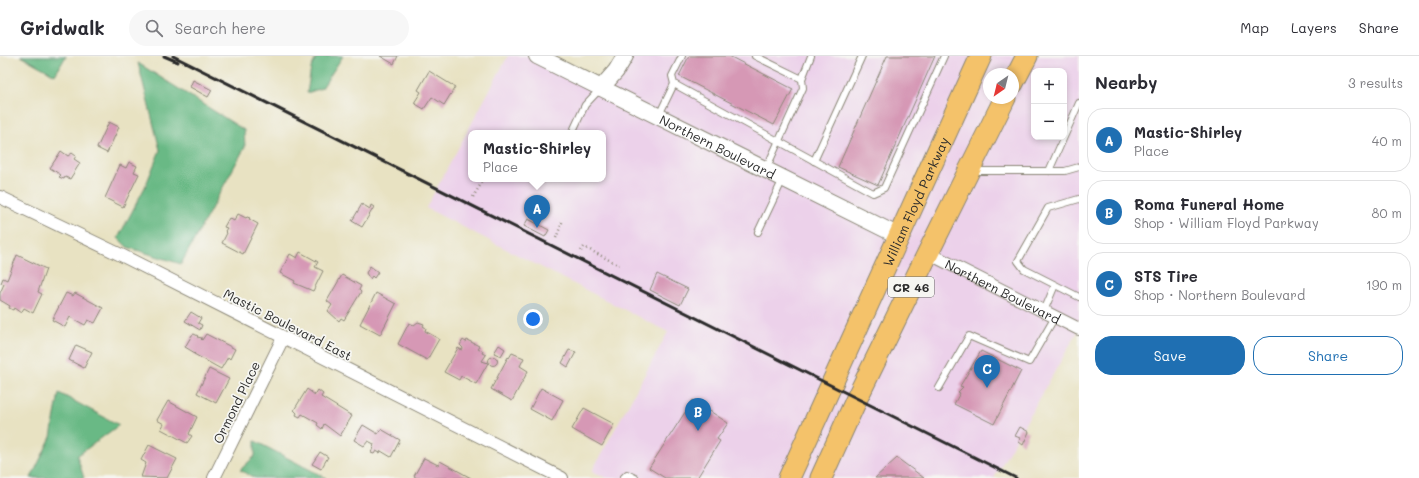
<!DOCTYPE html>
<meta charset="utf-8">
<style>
body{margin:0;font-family:Mali,sans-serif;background:#f7f7f7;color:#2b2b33}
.controls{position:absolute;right:12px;top:12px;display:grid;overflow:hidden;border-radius:8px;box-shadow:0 2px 6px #0003}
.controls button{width:36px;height:36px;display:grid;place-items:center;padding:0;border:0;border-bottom:1px solid #e1e1e2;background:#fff;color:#2b2b33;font:20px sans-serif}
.compass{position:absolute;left:983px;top:12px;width:36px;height:36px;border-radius:50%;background:#fff;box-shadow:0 2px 6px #0003;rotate:215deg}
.you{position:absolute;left:533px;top:263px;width:14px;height:14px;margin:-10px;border:3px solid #fff;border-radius:50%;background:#1a73e8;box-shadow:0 0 0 6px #1a73e833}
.badge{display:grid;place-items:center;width:26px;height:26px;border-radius:50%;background:#1f6fb2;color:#fff;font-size:13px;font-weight:700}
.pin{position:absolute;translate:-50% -33px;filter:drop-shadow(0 1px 2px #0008)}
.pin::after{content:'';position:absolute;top:21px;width:14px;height:12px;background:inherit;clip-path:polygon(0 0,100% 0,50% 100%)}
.popup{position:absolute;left:468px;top:74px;width:138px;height:52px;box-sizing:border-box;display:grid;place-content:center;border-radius:8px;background:#fff;filter:drop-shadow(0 1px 3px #0005);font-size:13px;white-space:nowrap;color:#7c7c81}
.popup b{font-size:15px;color:#2b2b33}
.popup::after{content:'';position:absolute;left:50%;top:100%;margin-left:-8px;border:8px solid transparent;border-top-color:#fff}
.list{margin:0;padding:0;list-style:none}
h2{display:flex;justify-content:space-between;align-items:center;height:52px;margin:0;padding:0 16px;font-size:17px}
h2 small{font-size:13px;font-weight:400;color:#7c7c81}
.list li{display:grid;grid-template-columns:26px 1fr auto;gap:12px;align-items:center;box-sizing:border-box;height:64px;margin:0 8px 8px;padding:0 8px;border:1px solid #e1e1e2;border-radius:16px}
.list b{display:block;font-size:15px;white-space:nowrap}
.list p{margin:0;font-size:13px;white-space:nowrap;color:#7c7c81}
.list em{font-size:13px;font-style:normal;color:#7c7c81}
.actions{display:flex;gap:8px;padding:12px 16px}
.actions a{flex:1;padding:9px 0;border:1px solid #1f6fb2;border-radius:16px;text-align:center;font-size:14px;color:#1f6fb2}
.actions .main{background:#1f6fb2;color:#fff}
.icon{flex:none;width:22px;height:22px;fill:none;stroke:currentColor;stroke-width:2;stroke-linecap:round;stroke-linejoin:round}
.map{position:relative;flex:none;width:1079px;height:422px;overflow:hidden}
header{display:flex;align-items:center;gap:24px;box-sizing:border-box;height:56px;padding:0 20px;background:#fff;border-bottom:1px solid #e1e1e2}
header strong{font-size:19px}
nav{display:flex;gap:22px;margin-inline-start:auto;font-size:14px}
.search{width:280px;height:36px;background:#f7f7f7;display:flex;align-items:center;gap:10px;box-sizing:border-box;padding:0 14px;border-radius:22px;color:#7c7c81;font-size:15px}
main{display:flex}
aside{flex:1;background:#fff}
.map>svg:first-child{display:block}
</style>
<header>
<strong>Gridwalk</strong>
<div class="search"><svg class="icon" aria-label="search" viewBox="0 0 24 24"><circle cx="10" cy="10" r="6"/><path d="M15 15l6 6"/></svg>Search here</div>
<nav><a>Map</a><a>Layers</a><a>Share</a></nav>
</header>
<main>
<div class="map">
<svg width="1079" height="422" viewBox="0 0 1079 422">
<rect width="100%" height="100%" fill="#f6f6f2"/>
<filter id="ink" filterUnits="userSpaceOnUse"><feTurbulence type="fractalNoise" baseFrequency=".025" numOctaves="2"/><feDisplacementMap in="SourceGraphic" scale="8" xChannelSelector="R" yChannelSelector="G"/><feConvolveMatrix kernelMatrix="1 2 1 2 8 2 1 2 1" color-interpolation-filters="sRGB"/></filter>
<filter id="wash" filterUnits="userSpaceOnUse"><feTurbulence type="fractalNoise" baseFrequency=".012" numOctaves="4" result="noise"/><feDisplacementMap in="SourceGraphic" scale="16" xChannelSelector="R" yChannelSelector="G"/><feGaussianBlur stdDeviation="0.9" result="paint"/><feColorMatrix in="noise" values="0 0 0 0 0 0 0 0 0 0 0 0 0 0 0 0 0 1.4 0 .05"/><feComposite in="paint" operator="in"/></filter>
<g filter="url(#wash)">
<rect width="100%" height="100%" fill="#e8e2c2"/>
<path fill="#ecd1ea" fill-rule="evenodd" d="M 508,0 L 537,0 L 601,32 L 625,0 L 1079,0 L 1079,273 L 994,422 L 607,422 L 592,415 L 668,276 L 426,152 ZM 1034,15 L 1064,15 L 1064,81 L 1034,81 ZM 989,18 L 1013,18 L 1013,42 L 989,42 ZM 471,77 L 603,77 L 603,123 L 471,123 Z"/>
<g fill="#69b985" stroke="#4a7258">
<path d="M 21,0 L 66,0 L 55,19 Z"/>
<path d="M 317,0 L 343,0 L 322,32 L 307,37 L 311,12 Z"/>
<path d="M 138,7 L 244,74 L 245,91 L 181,208 L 127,191 L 118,182 L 145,131 L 160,94 Z"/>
<path d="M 59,337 L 119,369 L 77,400 L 84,422 L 31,422 L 51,381 Z"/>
<path d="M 255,385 L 326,422 L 255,422 L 240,414 L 255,400 Z"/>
</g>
<g id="blocks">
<g fill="#d698b5">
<path d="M 380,0 L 398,0 L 394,8 Z"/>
<path d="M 689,0 L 729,0 L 793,33 L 774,69 L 679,20 Z"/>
<path d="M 887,0 L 935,0 L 878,129 L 838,111 Z"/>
<path d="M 429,15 L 455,31 L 444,49 L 432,41 L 424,53 L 414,47 L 421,36 L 418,34 Z"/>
<path d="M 193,24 L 212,34 L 208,41 L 190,31 Z"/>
<path d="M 109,66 L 119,71 L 107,97 L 97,92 Z"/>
<path d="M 61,95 L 68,100 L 72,97 L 76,100 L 74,103 L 80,107 L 70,123 L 65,121 L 64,123 L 59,121 L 61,119 L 50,112 Z"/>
<path d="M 129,106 L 137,110 L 134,116 L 139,118 L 123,151 L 105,142 L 120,109 L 126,112 Z"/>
<path d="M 362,148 L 370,153 L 371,149 L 374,151 L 362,171 L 352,165 Z"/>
<path d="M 238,158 L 246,162 L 247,161 L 250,162 L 249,163 L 258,168 L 243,198 L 222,187 L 227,177 L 225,175 L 227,172 L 224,171 L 229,162 L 234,165 Z"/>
<path d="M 528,163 L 549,174 L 545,181 L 524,170 Z"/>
<path d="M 300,196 L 318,206 L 315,211 L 323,215 L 313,235 L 294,227 L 295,225 L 280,217 L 290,198 L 297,202 Z"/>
<path d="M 17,199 L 46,213 L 38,236 L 42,238 L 33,257 L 24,252 L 21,257 L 14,252 L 13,254 L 9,252 L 10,250 L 0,244 L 0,237 L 4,228 L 1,227 L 3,222 L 7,224 Z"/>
<path d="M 370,210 L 378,216 L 374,222 L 372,220 L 370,223 L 366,217 Z"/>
<path d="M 657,218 L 688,233 L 680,249 L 650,234 Z"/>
<path d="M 342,219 L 361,230 L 359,234 L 361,236 L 344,264 L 341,262 L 339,265 L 328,255 L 332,249 L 327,245 Z"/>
<path d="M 66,237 L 73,240 L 75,237 L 103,252 L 95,267 L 88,264 L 85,269 L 70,261 L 65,271 L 52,264 Z"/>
<path d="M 376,237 L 396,248 L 380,279 L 360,268 Z"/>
<path d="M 191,256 L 201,262 L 198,267 L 202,269 L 200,274 L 185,265 Z"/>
<path d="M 418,266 L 424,268 L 423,270 L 426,272 L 425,275 L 439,283 L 427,304 L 398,288 L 409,267 L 414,269 Z"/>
<path d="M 194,278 L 198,280 L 197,281 L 202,282 L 201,283 L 202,284 L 206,278 L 235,293 L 230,303 L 228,301 L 221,313 L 194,298 L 195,297 L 185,291 L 192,279 Z"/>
<path d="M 463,284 L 466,286 L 467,284 L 479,290 L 478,292 L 483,295 L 482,297 L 486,299 L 482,305 L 488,307 L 476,328 L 461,320 L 459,324 L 444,316 L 458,292 L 462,294 L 463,292 L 460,289 Z"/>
<path d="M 76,289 L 92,296 L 84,312 L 69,304 Z"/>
<path d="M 499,289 L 505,293 L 501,300 L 494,297 Z"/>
<path d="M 569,294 L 576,296 L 568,311 L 562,307 Z"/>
<path d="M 981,295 L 1021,315 L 994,368 L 954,348 L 960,337 L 958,336 L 963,331 L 960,330 Z"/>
<path d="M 512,297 L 524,302 L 520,310 L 528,315 L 512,345 L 491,333 L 508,301 L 509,302 Z"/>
<circle cx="493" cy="305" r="4.5"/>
<path d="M 209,313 L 229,323 L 216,347 L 197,337 Z"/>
<path d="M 541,332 L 563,344 L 552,365 L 530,353 Z"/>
<path d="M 307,333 L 315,339 L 318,334 L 323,338 L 321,341 L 352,360 L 340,380 L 324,368 L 322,373 L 317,369 L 318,367 L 302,358 L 300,361 L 296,359 L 297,357 L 294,354 Z"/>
<path d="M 693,344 L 728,367 L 717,383 L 720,385 L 697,422 L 665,422 L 649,412 Z"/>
<path d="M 168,345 L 197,361 L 189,378 L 192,380 L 187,387 L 161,373 L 164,368 L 157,364 Z"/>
<path d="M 584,352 L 614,368 L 602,390 L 572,373 Z"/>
<path d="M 363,369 L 378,378 L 381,373 L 400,384 L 391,401 L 381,395 L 380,397 L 376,395 L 374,398 L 371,397 L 374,388 L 368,385 L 364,390 L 354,384 Z"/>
<path d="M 1020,371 L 1029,376 L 1023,389 L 1019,386 L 1020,382 L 1015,380 Z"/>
<path d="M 149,389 L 177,403 L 167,422 L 141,421 L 146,407 L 141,404 Z"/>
<path d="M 320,396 L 328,401 L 321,413 L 312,408 Z"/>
<path d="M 424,402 L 438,409 L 440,405 L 471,422 L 417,422 L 414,420 Z"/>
<path d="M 897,402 L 924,422 L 875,422 Z"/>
</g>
</g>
</g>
<g filter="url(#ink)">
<use href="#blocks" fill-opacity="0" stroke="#8a8676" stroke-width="1"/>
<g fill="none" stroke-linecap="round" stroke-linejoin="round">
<g stroke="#8a8676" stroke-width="8">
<g id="service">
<path d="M 682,0 L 672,20 L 674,28 L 873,137 L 884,132 L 944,0"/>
<path d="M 755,0 L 802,23 L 811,0"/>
<path d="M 659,59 L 674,28"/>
<path d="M 572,77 L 585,49 L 601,32"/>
<path d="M 814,105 L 862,0"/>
<path d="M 766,113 L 803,32 L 802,23"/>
<path d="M 973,115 L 1065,115 L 1079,111"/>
<path d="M 1049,115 L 1079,47"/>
<path d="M 1079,143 L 1048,152 L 1018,205 L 1024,213 L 1079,241"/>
<path d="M 758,176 L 783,123"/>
<path d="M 1044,255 L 1055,229"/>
<path d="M 939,332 L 969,280 L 1029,306 L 1055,261"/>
<path d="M 623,422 L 627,418 L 635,422"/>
</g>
</g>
<g stroke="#8a8676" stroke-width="14">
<g id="minor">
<path d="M 0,141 L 123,200 L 562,422"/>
<path id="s1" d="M 928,197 L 1079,273"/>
<path d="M 214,422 L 283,282"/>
</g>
</g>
<g stroke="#8a8676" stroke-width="18">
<g id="tertiary">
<path id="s2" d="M 537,0 L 899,180"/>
<path d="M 601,32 L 616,15 L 625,0"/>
</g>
</g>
<g stroke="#8a8676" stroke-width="23">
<g id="trunk">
<path d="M 1013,27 L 1027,0"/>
<path id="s3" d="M 789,422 L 981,0"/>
<path d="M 821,422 L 857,342 L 928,197 L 1005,42"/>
</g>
</g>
<g stroke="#8a8676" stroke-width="2.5" stroke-dasharray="1 3" stroke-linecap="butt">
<path d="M 473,141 L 484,123"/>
<path d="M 556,182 L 563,164"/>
<path d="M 581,195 L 584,191 L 619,209"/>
</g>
<use href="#service" stroke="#fff" stroke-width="6"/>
<use href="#minor" stroke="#fff" stroke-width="12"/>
<use href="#tertiary" stroke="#fff" stroke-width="16"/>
<use href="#trunk" stroke="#f4c26a" stroke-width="21"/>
<g stroke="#2b2b2b" stroke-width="3">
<path d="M 164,0 L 178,6"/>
<path d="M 173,0 L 1016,422"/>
</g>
</g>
</g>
<g text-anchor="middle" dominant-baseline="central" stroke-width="3.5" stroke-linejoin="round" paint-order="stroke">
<rect fill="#f6f6f2" stroke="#686867" stroke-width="1" x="888" y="221" width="46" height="20" rx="3"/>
<g font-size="12" font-weight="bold" fill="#2b2b2b">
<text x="911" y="231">CR 46</text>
</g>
<g font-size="13" fill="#2b2b2b" stroke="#f6f6f2">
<text stroke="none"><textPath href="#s2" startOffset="202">Northern Boulevard</textPath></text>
<text stroke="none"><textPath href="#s3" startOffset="304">William Floyd Parkway</textPath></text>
<text stroke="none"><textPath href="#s1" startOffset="84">Northern Boulevard</textPath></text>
<text transform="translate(288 268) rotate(27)">Mastic Boulevard East</text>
<text transform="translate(236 346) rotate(-64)">Ormond Place</text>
</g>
</g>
</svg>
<div class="controls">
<button>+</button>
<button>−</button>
</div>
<svg class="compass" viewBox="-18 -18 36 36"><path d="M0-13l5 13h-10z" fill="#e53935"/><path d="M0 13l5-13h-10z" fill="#7c7c81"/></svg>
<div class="you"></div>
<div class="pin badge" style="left:537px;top:172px">A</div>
<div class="popup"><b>Mastic-Shirley</b>Place</div>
<div class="pin badge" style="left:698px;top:375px">B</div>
<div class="pin badge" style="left:987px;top:332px">C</div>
</div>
<aside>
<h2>Nearby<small>3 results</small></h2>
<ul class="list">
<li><span class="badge">A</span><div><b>Mastic-Shirley</b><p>Place</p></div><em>40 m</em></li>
<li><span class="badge">B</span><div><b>Roma Funeral Home</b><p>Shop · William Floyd Parkway</p></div><em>80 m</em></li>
<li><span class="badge">C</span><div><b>STS Tire</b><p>Shop · Northern Boulevard</p></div><em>190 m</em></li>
</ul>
<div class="actions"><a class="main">Save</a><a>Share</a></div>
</aside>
</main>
